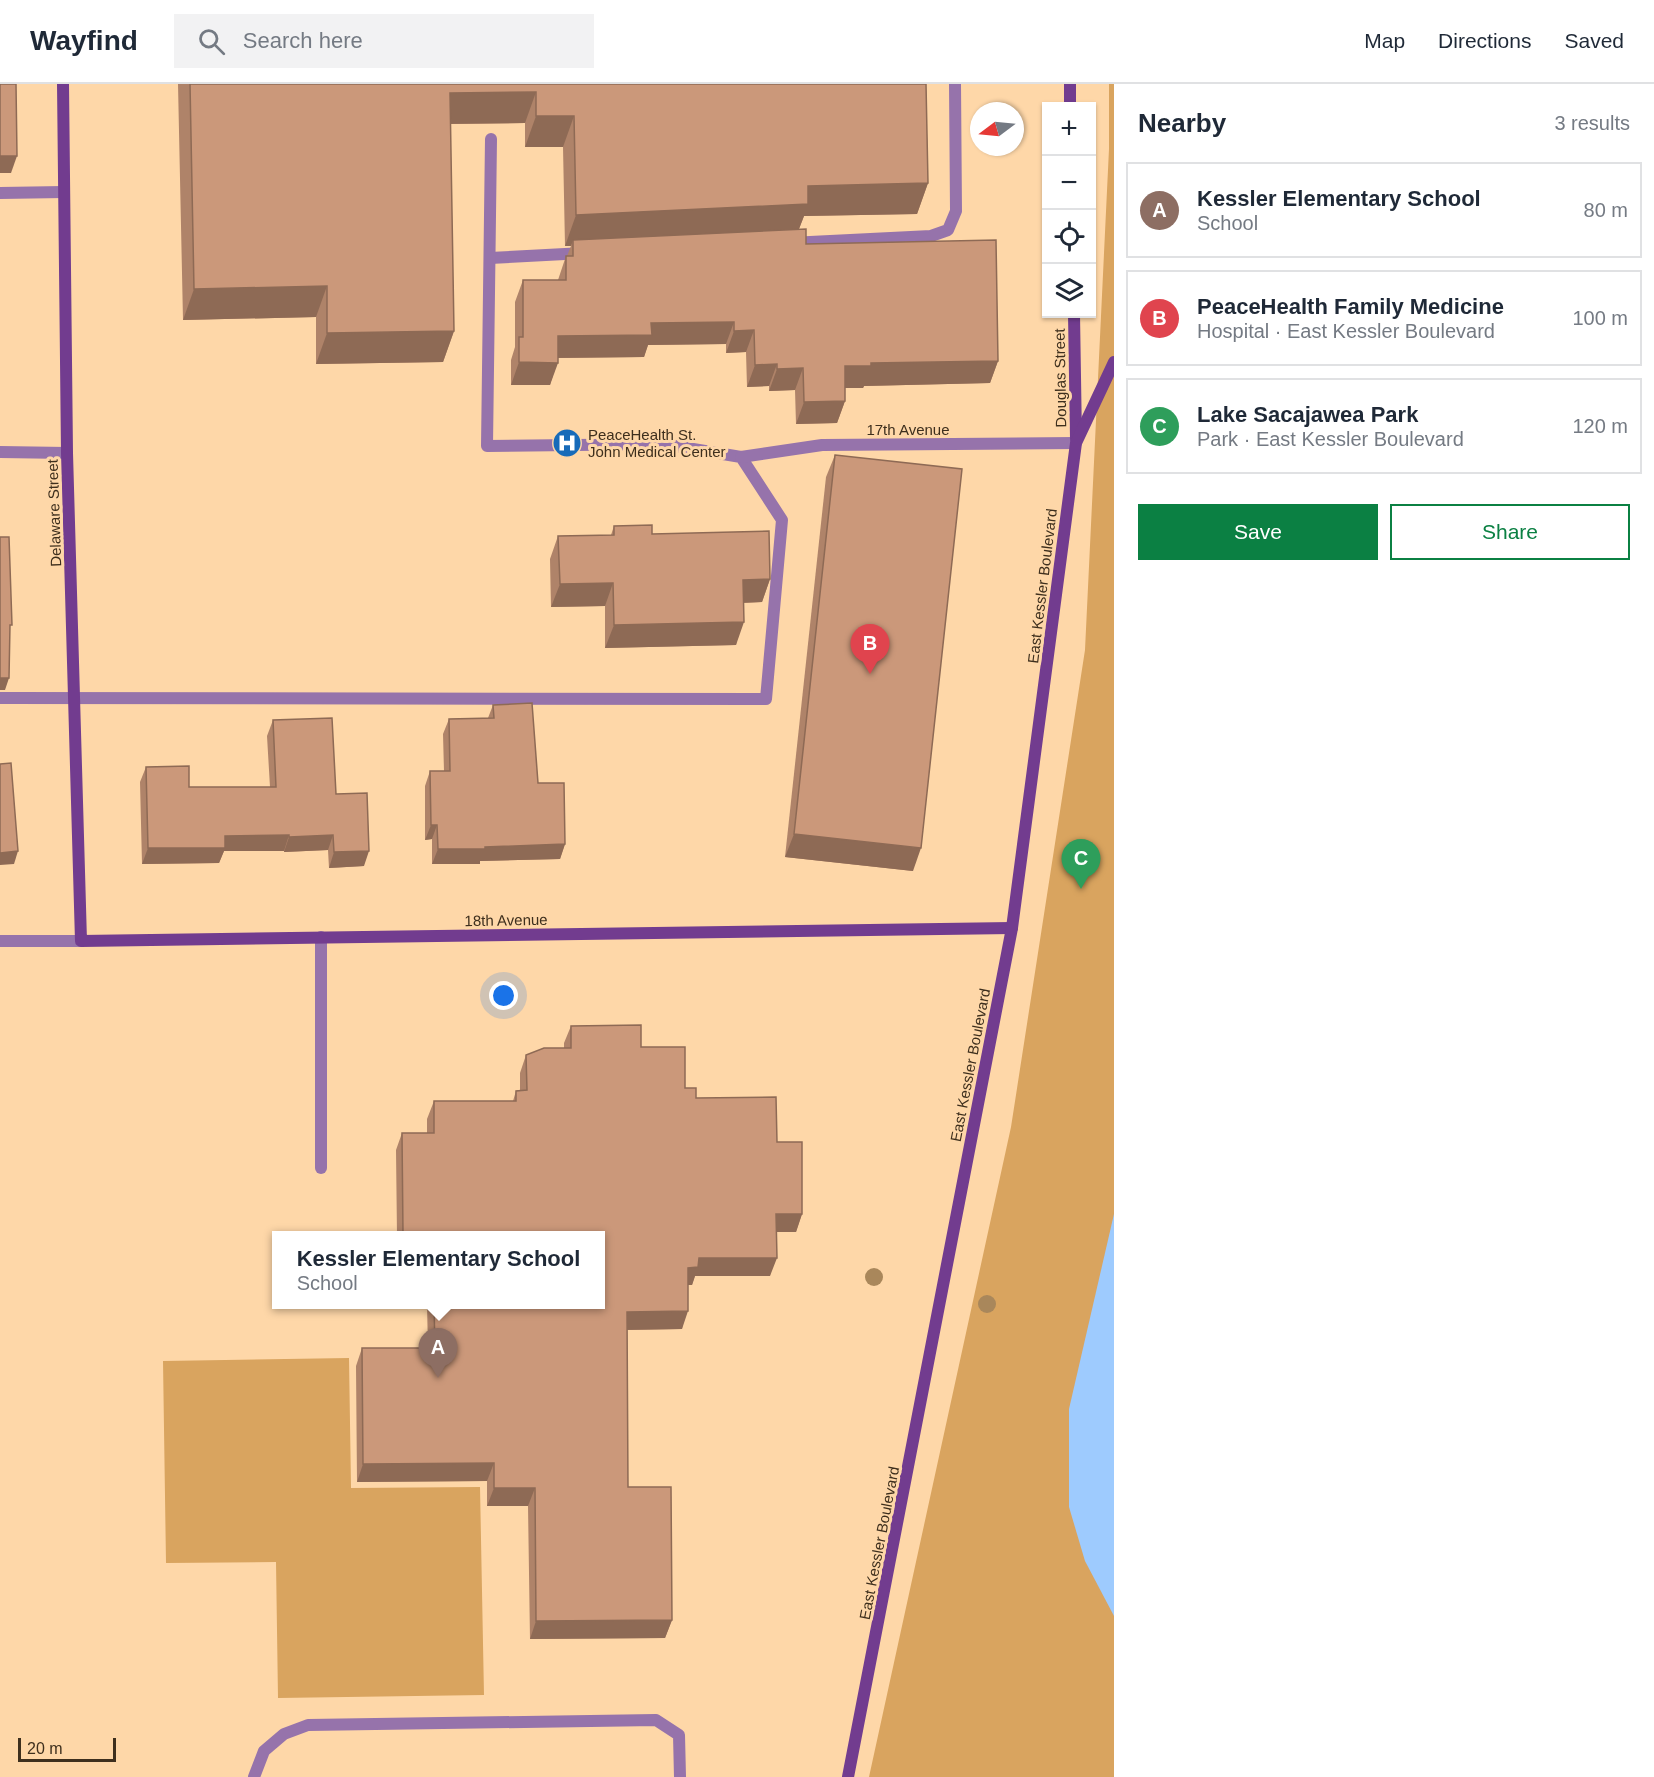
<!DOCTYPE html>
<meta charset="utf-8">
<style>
body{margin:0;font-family:Helvetica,sans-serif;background:#f2f2f3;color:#1f2937}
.controls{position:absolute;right:18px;top:18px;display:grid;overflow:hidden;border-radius:0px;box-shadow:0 2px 4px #0004}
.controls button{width:54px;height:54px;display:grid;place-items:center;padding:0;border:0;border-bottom:2px solid #e0e1e3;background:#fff;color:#1f2937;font:30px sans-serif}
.compass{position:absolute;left:970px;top:18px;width:54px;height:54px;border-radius:50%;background:#fff;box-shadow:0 2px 4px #0004;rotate:254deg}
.scale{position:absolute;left:18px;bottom:15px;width:98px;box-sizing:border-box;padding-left:6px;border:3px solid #3e2f1d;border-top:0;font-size:16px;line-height:21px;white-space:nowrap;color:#3e2f1d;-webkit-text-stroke:4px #fed7a8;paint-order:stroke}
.you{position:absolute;left:504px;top:912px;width:21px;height:21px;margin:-15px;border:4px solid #fff;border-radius:50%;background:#1a73e8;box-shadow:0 0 0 9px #1a73e833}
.badge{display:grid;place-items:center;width:39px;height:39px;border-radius:50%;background:#0b8043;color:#fff;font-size:20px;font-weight:700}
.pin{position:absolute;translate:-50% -50px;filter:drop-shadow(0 2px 3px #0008)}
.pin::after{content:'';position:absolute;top:32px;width:21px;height:18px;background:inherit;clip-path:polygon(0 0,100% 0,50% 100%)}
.popup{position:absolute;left:272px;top:1147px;width:333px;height:78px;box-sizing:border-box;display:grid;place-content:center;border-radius:0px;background:#fff;filter:drop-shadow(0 2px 4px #0005);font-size:20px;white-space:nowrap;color:#747a83}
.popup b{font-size:22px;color:#1f2937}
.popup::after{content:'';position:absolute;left:50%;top:100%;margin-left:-12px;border:12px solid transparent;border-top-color:#fff}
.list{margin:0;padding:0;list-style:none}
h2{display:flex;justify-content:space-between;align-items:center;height:78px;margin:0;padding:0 24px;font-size:26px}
h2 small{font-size:20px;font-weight:400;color:#747a83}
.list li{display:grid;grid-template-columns:39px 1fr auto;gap:18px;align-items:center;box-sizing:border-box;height:96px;margin:0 12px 12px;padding:0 12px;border:2px solid #e0e1e3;border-radius:0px}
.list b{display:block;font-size:22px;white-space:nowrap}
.list p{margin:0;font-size:20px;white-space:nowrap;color:#747a83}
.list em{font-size:20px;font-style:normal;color:#747a83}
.actions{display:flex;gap:12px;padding:18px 24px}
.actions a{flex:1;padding:14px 0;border:2px solid #0b8043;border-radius:0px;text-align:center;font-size:21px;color:#0b8043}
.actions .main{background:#0b8043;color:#fff}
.icon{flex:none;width:33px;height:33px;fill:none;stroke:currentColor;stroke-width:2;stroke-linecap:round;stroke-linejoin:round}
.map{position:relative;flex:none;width:1114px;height:1693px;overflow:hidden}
header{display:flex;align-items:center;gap:36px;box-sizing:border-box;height:84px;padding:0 30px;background:#fff;border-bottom:2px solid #e0e1e3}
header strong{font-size:28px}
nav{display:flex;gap:33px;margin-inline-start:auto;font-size:21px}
.search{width:420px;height:54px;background:#f2f2f3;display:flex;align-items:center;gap:15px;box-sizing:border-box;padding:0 21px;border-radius:0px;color:#747a83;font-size:22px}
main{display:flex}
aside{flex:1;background:#fff}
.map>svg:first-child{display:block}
</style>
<header>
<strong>Wayfind</strong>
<div class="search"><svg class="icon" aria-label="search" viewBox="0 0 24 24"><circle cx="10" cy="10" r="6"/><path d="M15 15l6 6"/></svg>Search here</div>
<nav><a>Map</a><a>Directions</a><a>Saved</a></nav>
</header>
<main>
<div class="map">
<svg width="1114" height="1693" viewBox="0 0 1114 1693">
<rect width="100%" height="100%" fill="#fed7a8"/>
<g fill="#d9a45f">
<path d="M 1109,0 L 1114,0 L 1114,1693 L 869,1693 L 1011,1043 L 1085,566 L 1109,65 Z"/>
<path d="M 349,1274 L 351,1404 L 480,1403 L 484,1611 L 278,1614 L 276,1478 L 166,1479 L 163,1277 Z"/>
</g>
<path fill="#9ecbfe" d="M 1114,1130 L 1114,1532 L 1085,1477 L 1069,1423 L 1069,1325 Z"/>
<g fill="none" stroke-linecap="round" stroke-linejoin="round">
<g stroke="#9673ab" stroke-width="12">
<path d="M 0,109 L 64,108"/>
<path d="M 790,159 L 931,152 L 948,146 L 956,127 L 955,0"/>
<path d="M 490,174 L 584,169"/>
<path d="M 0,614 L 766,615 L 782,436 L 741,373 L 663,360 L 487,362 L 491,55"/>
<path d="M 321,853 L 321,1084"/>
<path d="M 254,1693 L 264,1667 L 284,1650 L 308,1641 L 656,1636 L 679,1651 L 680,1693"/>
</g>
<g stroke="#9673ab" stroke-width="12">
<path d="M 0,368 L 67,369"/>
<path d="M 741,373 L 822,361 L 1076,359"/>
<path d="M 0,857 L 81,857"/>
</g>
<g stroke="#723c8f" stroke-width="12">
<path d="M 63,0 L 67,369 L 81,857 L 1012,844"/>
<path d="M 1070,0 L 1070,22"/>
<path d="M 1074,230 L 1076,355"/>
<path d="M 848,1693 L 1012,844 L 1076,359 L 1114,278"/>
</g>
</g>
<g fill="#a9875b">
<circle cx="874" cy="1193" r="9"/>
<circle cx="987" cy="1220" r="9"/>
</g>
<g fill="#af8369">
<path d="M 178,0 L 926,0 L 928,99 L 917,130 L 804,132 L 799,145 L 806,160 L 998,277 L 990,299 L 864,302 L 863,304 L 845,304 L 845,317 L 837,339 L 796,340 L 795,306 L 769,307 L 769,302 L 747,303 L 746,268 L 726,269 L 726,260 L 648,261 L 644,273 L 558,274 L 550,301 L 511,301 L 511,276 L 515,263 L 515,218 L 523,196 L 558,196 L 566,172 L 567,172 L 571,162 L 565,162 L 563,63 L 525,63 L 525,39 L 450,40 L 454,247 L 443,278 L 316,280 L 316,233 L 183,236 Z"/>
<path d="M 835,371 L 913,787 L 785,773 L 826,393 Z"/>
<path d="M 614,442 L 652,450 L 770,495 L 762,518 L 744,519 L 736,561 L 605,564 L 605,522 L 551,523 L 550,475 L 558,452 L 611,451 Z"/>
<path d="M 493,621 L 538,699 L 565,760 L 560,775 L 480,777 L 480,780 L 432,780 L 432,755 L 425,756 L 425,702 L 430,687 L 444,687 L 443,650 L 449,635 L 488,634 Z"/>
<path d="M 273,636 L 336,710 L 364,782 L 329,784 L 328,766 L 284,768 L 284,767 L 224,767 L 219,779 L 142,780 L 140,698 L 146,683 L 189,703 L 270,703 L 267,652 Z"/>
<path d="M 571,942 L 641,963 L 696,1014 L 777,1058 L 802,1130 L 796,1148 L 776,1148 L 770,1192 L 695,1192 L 692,1201 L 688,1201 L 682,1245 L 627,1246 L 628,1403 L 672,1536 L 665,1554 L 530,1555 L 528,1422 L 487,1422 L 487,1397 L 357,1398 L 356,1282 L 362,1264 L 428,1264 L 427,1221 L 600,1221 L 600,1152 L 397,1152 L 396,1066 L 402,1049 L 427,1049 L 427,1035 L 434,1017 L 513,1017 L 516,1007 L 520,1006 L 520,989 L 526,971 L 564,964 L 564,959 Z"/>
</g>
<g fill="#8e6a55">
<path d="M 536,8 L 525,39 L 438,40 L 450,9 Z"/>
<path d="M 536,32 L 574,32 L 563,63 L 525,63 Z"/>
<path d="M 0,72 L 17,72 L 11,89 L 0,89 Z"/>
<path d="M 928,99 L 917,130 L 804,132 L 797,150 L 573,156 L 571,162 L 565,162 L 576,131 L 808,102 Z"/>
<path d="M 327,202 L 316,233 L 183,236 L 194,205 Z"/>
<path d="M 734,238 L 726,260 L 648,261 L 644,273 L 550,274 L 558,252 L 651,239 Z"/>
<path d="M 754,246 L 746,268 L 726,269 L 734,247 Z"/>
<path d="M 454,247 L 443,278 L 316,280 L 327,249 Z"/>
<path d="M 998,277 L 990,299 L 864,302 L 863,304 L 837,304 L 845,282 L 871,279 Z"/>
<path d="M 519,278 L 558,279 L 550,301 L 511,301 Z"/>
<path d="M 777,280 L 769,302 L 747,303 L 755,281 Z"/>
<path d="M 803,284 L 795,306 L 769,307 L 777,285 Z"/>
<path d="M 845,317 L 837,339 L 796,340 L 804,318 Z"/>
<path d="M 770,495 L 762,518 L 735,519 L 743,496 Z"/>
<path d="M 613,499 L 605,522 L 551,523 L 560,500 Z"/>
<path d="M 744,538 L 736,561 L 605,564 L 614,541 Z"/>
<path d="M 0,594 L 9,594 L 5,606 L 0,606 Z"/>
<path d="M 431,741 L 437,741 L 432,755 L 425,756 Z"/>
<path d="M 794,750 L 921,764 L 913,787 L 785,773 Z"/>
<path d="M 289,751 L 284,767 L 224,767 L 219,779 L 142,780 L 148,764 L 225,752 Z"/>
<path d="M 333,751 L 328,766 L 284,768 L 289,753 Z"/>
<path d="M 565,760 L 560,775 L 480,777 L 480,780 L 432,780 L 438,765 L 485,763 Z"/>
<path d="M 18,767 L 14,780 L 0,781 L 0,769 Z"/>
<path d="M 369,767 L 364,782 L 329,784 L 334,768 Z"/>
<path d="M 776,1130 L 802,1130 L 796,1148 L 770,1148 Z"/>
<path d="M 403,1149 L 433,1149 L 432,1152 L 402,1152 Z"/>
<path d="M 699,1174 L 777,1174 L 770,1192 L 695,1192 L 692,1201 L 682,1201 L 688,1184 Z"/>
<path d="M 688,1227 L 682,1245 L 620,1246 L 627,1228 Z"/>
<path d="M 494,1379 L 487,1397 L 357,1398 L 363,1380 Z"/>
<path d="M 494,1404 L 535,1404 L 528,1422 L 487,1422 Z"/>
<path d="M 672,1536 L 665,1554 L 530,1555 L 536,1537 Z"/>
</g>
<g fill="#cb987a" stroke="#8e6a55" stroke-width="1.5">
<path d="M 0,0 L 16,0 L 17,72 L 0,72 Z"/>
<path d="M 190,0 L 926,0 L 928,99 L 808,102 L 808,120 L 576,131 L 574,32 L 536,32 L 536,8 L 450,9 L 454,247 L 327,249 L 327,202 L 194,205 Z"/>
<path d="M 806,145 L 806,160 L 996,156 L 998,277 L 871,279 L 871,282 L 845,282 L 845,317 L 804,318 L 803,284 L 777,285 L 777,280 L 755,281 L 754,246 L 734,247 L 734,238 L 651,239 L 652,251 L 558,252 L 558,279 L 519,278 L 519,253 L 523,253 L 523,196 L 566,196 L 566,172 L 573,172 L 573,156 Z"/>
<path d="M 835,371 L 962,385 L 921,764 L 794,750 Z"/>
<path d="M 652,441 L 652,450 L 769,447 L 770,495 L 743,496 L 744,538 L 614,541 L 613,499 L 560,500 L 558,452 L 614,451 L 614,442 Z"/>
<path d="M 0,453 L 9,453 L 12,541 L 10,541 L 9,594 L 0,594 Z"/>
<path d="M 532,619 L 538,699 L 564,699 L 565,760 L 485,763 L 485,765 L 438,765 L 437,741 L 431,741 L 430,687 L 450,687 L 449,635 L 494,634 L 493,621 Z"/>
<path d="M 332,634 L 336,710 L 367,709 L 369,767 L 334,768 L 333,751 L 289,753 L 289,751 L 225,752 L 225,764 L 148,764 L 146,683 L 189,682 L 189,703 L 276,703 L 273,636 Z"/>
<path d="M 11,679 L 18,767 L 0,769 L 0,680 Z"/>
<path d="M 641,941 L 641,963 L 685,963 L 685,1004 L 696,1004 L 696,1014 L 776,1013 L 777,1058 L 802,1058 L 802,1130 L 776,1130 L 777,1174 L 699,1174 L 698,1183 L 688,1184 L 688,1227 L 627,1228 L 628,1403 L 671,1403 L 672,1536 L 536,1537 L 535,1404 L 494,1404 L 494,1379 L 363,1380 L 362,1264 L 435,1264 L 434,1221 L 600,1221 L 600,1152 L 433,1152 L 433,1149 L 403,1149 L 402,1049 L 434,1049 L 434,1017 L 516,1017 L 516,1007 L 527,1006 L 526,971 L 544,964 L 571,964 L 571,942 Z"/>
</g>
<defs>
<g id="hospital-disc" transform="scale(1.5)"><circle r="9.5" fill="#176bb9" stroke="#fed7a8"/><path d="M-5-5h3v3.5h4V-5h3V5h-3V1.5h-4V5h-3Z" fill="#fff"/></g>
</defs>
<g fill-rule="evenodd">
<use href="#hospital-disc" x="567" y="359"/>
</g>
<g text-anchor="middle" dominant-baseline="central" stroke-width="6" stroke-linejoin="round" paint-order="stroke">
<g font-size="15" fill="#3e2f1d" stroke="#fed7a8">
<text transform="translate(1060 294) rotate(-91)">Douglas Street</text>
<text x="908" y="345">17th Avenue</text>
<text transform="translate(54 429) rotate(-92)">Delaware Street</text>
<text transform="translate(1042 502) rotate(-83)">East Kessler Boulevard</text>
<text transform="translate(506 836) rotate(-1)">18th Avenue</text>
<text transform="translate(970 981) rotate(-79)">East Kessler Boulevard</text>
<text transform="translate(879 1459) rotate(-79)">East Kessler Boulevard</text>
</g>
<g font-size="15" fill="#3e2f1d" stroke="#fed7a8" text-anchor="start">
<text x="588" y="350">PeaceHealth St.<tspan x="588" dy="17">John Medical Center</tspan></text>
</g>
</g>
</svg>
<div class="controls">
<button>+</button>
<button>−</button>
<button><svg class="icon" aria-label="locate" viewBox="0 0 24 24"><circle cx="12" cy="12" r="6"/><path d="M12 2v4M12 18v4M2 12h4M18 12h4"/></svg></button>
<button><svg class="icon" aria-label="layers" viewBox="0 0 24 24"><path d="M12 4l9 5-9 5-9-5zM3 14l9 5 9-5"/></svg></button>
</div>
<svg class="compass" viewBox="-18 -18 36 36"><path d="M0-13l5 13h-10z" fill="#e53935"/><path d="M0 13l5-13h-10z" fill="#747a83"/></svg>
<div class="scale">20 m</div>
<div class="you"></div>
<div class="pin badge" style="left:438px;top:1294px;background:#8d6e63">A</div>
<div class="popup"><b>Kessler Elementary School</b>School</div>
<div class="pin badge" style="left:870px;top:590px;background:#e0444e">B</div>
<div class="pin badge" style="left:1081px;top:805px;background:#2e9e5b">C</div>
</div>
<aside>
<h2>Nearby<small>3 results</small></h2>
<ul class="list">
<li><span class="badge" style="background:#8d6e63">A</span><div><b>Kessler Elementary School</b><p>School</p></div><em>80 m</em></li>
<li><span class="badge" style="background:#e0444e">B</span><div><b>PeaceHealth Family Medicine</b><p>Hospital · East Kessler Boulevard</p></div><em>100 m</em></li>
<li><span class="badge" style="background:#2e9e5b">C</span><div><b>Lake Sacajawea Park</b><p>Park · East Kessler Boulevard</p></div><em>120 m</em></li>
</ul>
<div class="actions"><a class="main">Save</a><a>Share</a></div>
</aside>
</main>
